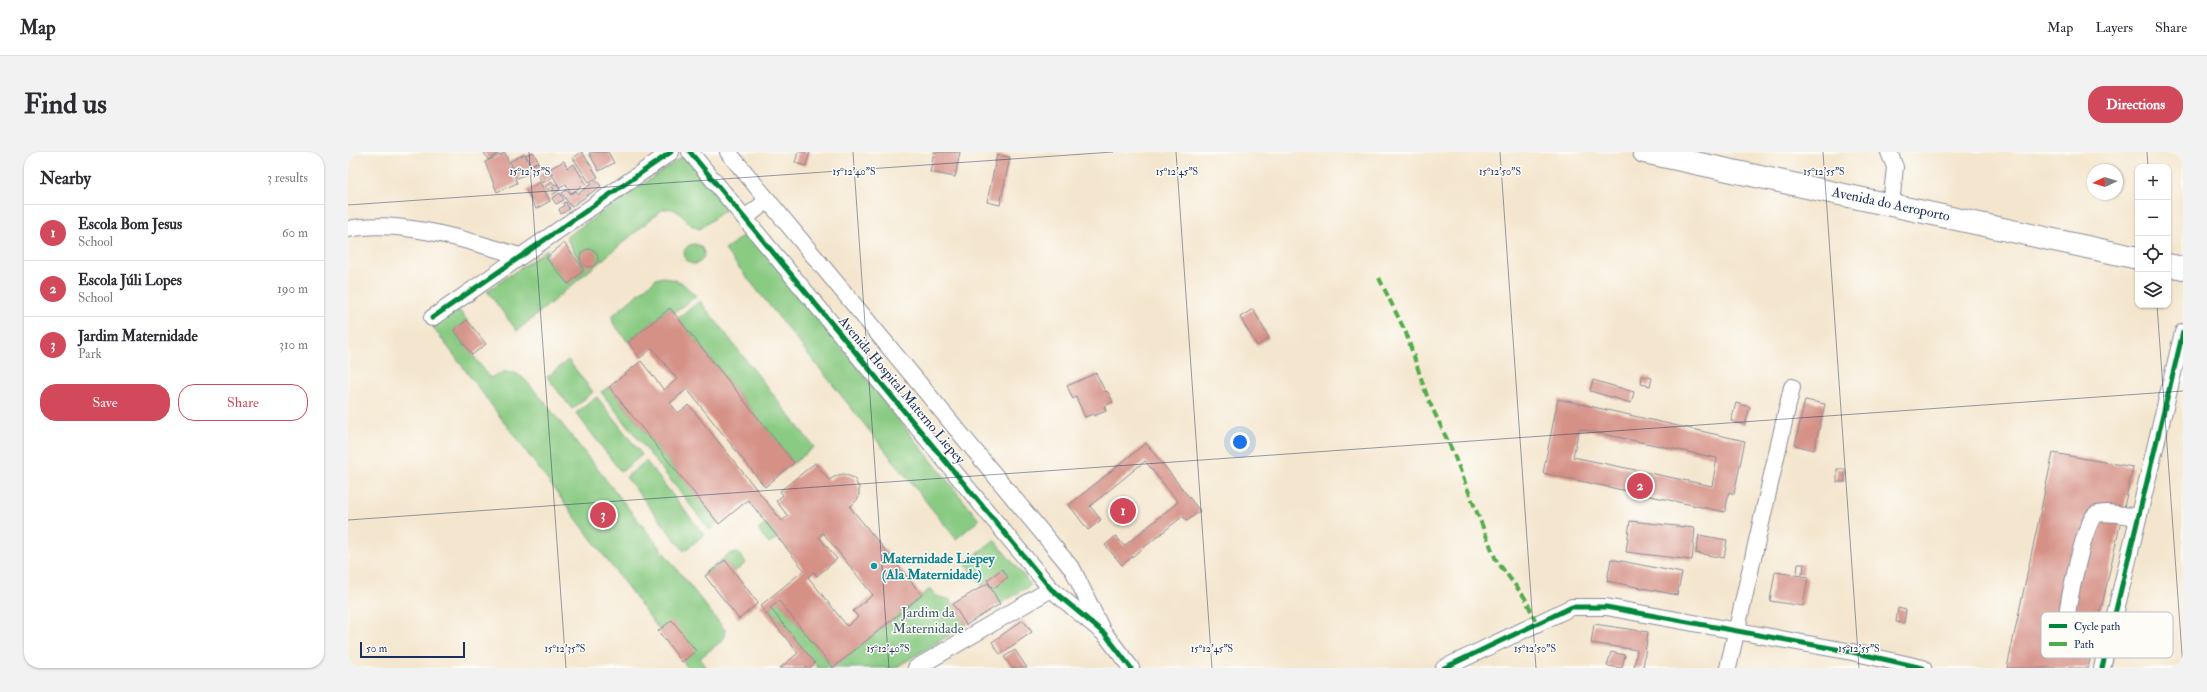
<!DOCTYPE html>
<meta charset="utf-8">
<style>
body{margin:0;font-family:"IM FELL Double Pica",serif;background:#f2f2f3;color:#2b2b33}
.controls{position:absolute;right:12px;top:12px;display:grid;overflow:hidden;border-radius:8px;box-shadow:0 1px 3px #0004}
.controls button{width:36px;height:36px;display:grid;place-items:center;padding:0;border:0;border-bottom:1px solid #e1e1e2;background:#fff;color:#2b2b33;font:20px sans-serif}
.compass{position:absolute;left:1739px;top:12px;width:36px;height:36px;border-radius:50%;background:#fff;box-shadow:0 1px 3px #0004;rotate:266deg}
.scale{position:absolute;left:12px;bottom:10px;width:105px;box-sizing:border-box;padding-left:4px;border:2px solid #1b2f5e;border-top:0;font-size:11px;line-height:14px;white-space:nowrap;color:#1b2f5e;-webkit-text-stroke:3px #fdfcf7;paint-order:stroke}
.you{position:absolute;left:892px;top:290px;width:14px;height:14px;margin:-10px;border:3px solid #fff;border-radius:50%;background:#1a73e8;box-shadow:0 0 0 6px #1a73e833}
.badge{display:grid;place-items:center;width:26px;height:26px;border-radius:50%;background:#d1495b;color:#fff;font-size:13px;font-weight:700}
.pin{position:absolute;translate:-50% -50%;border:2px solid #fff;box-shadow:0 1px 4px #0006}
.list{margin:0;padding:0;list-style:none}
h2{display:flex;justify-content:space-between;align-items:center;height:52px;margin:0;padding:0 16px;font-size:17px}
h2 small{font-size:13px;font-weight:400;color:#7c7c81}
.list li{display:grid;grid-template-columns:26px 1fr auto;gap:12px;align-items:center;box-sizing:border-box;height:56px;padding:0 16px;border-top:1px solid #e1e1e2}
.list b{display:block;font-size:15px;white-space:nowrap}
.list p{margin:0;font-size:13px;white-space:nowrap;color:#7c7c81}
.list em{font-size:13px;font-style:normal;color:#7c7c81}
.actions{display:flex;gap:8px;padding:12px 16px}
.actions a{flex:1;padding:9px 0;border:1px solid #d1495b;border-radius:16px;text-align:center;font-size:14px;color:#d1495b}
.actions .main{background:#d1495b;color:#fff}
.icon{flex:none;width:22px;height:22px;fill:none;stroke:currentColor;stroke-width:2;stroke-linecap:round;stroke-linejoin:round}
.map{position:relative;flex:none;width:1835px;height:516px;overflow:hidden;border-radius:16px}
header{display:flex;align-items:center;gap:24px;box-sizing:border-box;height:56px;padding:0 20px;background:#fff;border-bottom:1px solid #e1e1e2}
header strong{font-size:19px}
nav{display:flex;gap:22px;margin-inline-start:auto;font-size:14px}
.intro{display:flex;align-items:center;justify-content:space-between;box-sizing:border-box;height:96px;padding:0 24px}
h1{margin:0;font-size:28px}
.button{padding:10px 18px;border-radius:16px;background:#d1495b;color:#fff;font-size:14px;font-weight:700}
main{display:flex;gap:24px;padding:0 24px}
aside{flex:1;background:#fff;border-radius:16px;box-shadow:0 1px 3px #0004}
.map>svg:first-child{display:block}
</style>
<header>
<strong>Map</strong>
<nav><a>Map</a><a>Layers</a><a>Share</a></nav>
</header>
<div class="intro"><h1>Find us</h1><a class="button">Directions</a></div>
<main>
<aside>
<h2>Nearby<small>3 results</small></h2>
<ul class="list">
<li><span class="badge">1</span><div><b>Escola Bom Jesus</b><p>School</p></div><em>60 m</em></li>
<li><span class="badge">2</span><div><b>Escola Júli Lopes</b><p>School</p></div><em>190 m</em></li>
<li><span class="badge">3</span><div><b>Jardim Maternidade</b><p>Park</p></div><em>310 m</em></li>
</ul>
<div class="actions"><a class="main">Save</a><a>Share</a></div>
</aside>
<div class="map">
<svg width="1835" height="516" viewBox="0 0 1835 516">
<rect width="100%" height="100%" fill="#fdfcf7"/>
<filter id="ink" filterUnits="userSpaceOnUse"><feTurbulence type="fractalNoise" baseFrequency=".025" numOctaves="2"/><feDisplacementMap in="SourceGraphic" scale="8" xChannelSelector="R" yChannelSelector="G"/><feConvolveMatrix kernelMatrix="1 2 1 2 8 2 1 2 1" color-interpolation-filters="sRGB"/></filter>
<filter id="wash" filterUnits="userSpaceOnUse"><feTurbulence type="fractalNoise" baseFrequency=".012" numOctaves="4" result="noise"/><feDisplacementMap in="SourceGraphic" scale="16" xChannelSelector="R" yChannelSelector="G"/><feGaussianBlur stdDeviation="0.9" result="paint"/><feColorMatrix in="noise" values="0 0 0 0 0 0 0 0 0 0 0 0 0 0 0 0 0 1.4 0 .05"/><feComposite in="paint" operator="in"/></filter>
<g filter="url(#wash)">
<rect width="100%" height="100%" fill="#f4e6ce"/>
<g fill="#8acb83" stroke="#527d70">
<path d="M 337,3 L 380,56 L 352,77 C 336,74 333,51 314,58 L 169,179 L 139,139 L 200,97 L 198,106 L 220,132 L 236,118 L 218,85 Z"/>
<path d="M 400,79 L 631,368 L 608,387 L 377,98 Z"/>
<circle cx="346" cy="102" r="10"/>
<path d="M 315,125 L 333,130 L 348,144 L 326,161 L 322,156 L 280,190 L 265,171 L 264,164 L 308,127 Z"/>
<path d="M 352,149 L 466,295 L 446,311 L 330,166 Z"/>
<path d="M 111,158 L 119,168 L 106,178 L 142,226 C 169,210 176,228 194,247 L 377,478 L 375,488 L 352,506 L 359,516 L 340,516 L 85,175 Z"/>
<path d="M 220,208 L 245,240 L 224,257 L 199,225 Z"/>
<path d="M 261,235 L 370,371 L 362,378 L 253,240 Z"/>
<path d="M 249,245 L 294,303 L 273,320 L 228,261 Z"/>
<path d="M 298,309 L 356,383 L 336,399 L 278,325 Z"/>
<path d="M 419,371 L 430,385 L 421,392 L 410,378 Z"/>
<path d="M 646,388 L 683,433 L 652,452 L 640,432 L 635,435 L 617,411 Z"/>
<path d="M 390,401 L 398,411 L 386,420 L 377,408 L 357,424 L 356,422 L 381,402 Z"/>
<path d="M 582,437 L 589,444 L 603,448 L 618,473 L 547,516 L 470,516 L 422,456 L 431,449 L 485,516 Z"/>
</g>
<g id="blocks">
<g fill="#d59186" fill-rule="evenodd">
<path d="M 136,0 L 153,0 L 140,8 Z"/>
<path d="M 185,0 L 190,9 L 183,13 L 178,3 Z"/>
<path d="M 234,0 L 250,25 L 241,30 L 225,6 Z"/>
<path d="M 260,0 L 266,11 L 251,19 L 241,1 Z"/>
<path d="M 450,0 L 462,0 L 458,14 L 447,11 Z"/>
<path d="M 586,0 L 612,0 L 607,25 L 582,20 Z"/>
<path d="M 157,1 L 169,31 L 149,40 L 137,10 Z"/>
<path d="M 177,2 L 184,20 L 169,26 L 162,9 Z"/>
<path d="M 649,3 L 662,5 L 652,53 L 639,50 Z"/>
<path d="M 216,9 L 219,16 L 226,12 L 238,32 L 223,41 L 218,32 L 212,36 L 201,17 Z"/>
<path d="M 190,10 L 193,16 L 186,20 L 183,14 Z"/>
<path d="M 197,19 L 199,23 L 202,21 L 204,25 L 195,31 L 190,24 Z"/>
<path d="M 248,28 L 253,34 L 223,55 L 214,41 L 219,38 L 223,42 L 228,39 L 230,42 Z"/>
<path d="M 192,30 L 202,49 L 188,57 L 178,38 Z"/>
<path d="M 204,30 L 206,34 L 209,32 L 212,38 L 204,43 L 203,40 L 206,37 L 205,35 L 200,38 L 197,34 Z"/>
<path d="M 212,41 L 216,48 L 208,52 L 204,46 Z"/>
<path d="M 218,50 L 221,57 L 213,62 L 211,57 L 216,54 L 215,51 Z"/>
<path d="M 216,91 L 236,118 L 220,132 L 198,106 Z"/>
<circle cx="241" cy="106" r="9"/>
<path d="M 322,156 L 446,311 L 417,335 L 339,237 L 322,251 L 330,261 L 341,253 L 434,369 L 440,364 L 428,349 L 435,343 L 432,339 L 467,311 L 481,328 L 490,323 L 496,322 L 506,326 L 511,336 L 511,342 L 510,347 L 502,355 L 574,443 L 485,516 L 431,449 L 422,456 L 467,511 L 462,516 L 432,516 L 450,501 L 412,454 L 456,418 L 400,348 L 371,372 L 261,235 L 293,209 L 316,238 L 329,227 L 304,196 L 292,206 L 280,190 ZM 475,381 L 525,443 L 505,459 L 510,465 L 499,474 L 460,425 L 466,420 L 469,424 L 489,407 L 471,385 Z"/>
<path d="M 905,157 L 921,186 L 909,194 L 892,165 Z"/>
<path d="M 119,168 L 138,192 L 124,203 L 106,178 Z"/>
<path d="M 748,221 L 757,239 L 760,240 L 765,250 L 756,254 L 758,259 L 746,264 L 745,262 L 737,265 L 728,245 L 725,247 L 719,234 Z"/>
<path d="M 1294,224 L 1304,226 L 1302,234 L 1293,232 Z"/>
<path d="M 1245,228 L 1286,240 L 1283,251 L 1242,239 Z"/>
<path d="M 1210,247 L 1397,289 L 1386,342 L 1381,340 L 1377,360 L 1195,321 ZM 1231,277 L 1369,306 L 1364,334 L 1225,305 Z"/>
<path d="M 1457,248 L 1477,252 L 1466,298 L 1447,293 Z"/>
<path d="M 1388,251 L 1402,255 L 1397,273 L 1383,269 Z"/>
<path d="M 798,291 L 852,359 L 839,369 L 835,364 L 774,413 L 757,393 L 768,384 L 776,394 L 830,350 L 797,309 L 742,354 L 753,368 L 740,378 L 721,353 Z"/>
<path d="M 1705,301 L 1785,315 L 1740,516 L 1659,516 Z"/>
<rect x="1489" y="317" width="8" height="13"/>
<path d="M 1282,369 L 1347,376 L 1344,408 L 1278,400 Z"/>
<path d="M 1351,383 L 1379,388 L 1376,406 L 1348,401 Z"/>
<path d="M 1263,407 L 1334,421 L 1329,443 L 1259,429 Z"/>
<path d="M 377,408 L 410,451 L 391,467 L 357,424 Z"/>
<path d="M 1450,412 L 1456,412 L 1455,422 L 1449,421 Z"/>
<path d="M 654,417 L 660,425 L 645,437 L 639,428 Z"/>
<path d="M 1427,420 L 1460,425 L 1455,454 L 1422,449 Z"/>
<path d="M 640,431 L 652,452 L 618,473 L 605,452 Z"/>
<path d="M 1550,456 L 1558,458 L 1556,471 L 1548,470 Z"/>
<path d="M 324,468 L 348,499 L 334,510 L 310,479 Z"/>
<path d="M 675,468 L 684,480 L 652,502 L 644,490 Z"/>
<path d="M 1246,472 L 1300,480 L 1295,516 L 1286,516 L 1289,498 L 1243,491 Z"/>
<path d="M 667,498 L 679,516 L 664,516 L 656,505 Z"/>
<path d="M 1263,500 L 1277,503 L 1274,516 L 1259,514 Z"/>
</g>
</g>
</g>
<g filter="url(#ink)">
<use href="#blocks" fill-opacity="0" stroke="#888a96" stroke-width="1"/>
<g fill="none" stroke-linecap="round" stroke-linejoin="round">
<g stroke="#888a96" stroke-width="18">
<g id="street">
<path d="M 342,0 L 703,437 L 757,482 L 783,516"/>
<path d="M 380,0 L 725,418 L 753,476"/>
<path d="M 1541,0 L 1547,15 L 1543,52"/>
<path d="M 397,66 L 420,48"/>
<path d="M 0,77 C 52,66 122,89 172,104"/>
<path d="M 84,166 L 323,0"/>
<path d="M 1760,489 C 1747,484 1725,480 1719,465 C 1720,451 1737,368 1747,363 C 1758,358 1778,364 1790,365"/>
<path d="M 568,516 L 703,437"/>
<path d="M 1096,516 L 1224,455 L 1258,455 L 1504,500 L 1575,516"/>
<path d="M 1380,516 L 1444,235"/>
<path d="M 1754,516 L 1835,180"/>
</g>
</g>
<g stroke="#888a96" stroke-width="24">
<g id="primary">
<path d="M 1296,0 L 1790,106"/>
<path d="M 1820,113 L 1835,116"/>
</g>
</g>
<use href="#street" stroke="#fff" stroke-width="16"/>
<use href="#primary" stroke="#fff" stroke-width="22"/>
<path stroke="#52ab49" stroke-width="4" stroke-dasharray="8 4" stroke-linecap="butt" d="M 1031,126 L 1058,181 L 1080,247 L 1104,298 L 1148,408 L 1177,446 L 1189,472"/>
<g stroke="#fdfcf7" stroke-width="8">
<g id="cycleway">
<path d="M 342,0 L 703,437 L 757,482 L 783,516"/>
<path d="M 84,166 L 323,0"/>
<path d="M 1096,516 L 1224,455 L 1258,455 L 1504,500 L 1575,516"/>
<path d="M 1754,516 L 1835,180"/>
</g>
</g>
<use href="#cycleway" stroke="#00873e" stroke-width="5"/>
</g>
</g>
<path fill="none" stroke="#1b2f5e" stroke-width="1" stroke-opacity="0.45" d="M 181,0 L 218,516M 505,0 L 541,516M 828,0 L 864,516M 1152,0 L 1188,516M 1475,0 L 1511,516M 1799,0 L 1800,15M 0,53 L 765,0M 1809,153 L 1835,516M 0,368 L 1835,239"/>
<circle fill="#0f9aa8" stroke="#fdfcf7" stroke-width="1.5" cx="526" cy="414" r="4"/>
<g text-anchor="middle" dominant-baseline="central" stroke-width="3" stroke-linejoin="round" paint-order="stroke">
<g font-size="14" fill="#1b2f5e" stroke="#fdfcf7">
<text transform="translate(1543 52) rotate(12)">Avenida do Aeroporto</text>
<text transform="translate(554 238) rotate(50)">Avenida Hospital Materno Liepey</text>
</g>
<g font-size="14" font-weight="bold" fill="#0d838f" stroke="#fdfcf7" text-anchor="start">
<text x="534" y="406">Maternidade Liepey<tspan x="534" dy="16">(Ala Maternidade)</tspan></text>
</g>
<g font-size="14" fill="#3c5e69" stroke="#fdfcf7">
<text x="580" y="460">Jardim da<tspan x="580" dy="16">Maternidade</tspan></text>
</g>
</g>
<rect x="1693" y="460" width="132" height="46" rx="6" fill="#fdfcf7" stroke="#b9bec9" stroke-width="1"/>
<rect x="1701" y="472" width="18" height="4" fill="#00873e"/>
<rect x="1701" y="490" width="18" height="4" fill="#52ab49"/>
<g font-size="11" fill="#1b2f5e">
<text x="1726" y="478">Cycle path</text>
<text x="1726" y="496">Path</text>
</g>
<g font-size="10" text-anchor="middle" fill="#1b2f5e" stroke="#fdfcf7" stroke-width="3" stroke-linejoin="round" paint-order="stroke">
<text x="182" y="23">15°12'35"S</text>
<text x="506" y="23">15°12'40"S</text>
<text x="829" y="23">15°12'45"S</text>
<text x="1152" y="23">15°12'50"S</text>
<text x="1476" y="23">15°12'55"S</text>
<text x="217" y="500">15°12'35"S</text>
<text x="540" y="500">15°12'40"S</text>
<text x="864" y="500">15°12'45"S</text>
<text x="1187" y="500">15°12'50"S</text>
<text x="1511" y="500">15°12'55"S</text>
</g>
</svg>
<div class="controls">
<button>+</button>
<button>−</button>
<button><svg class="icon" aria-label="locate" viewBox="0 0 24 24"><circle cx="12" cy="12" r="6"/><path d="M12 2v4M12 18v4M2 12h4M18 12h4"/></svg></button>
<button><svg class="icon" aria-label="layers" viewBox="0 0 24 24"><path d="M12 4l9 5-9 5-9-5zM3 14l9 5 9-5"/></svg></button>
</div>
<svg class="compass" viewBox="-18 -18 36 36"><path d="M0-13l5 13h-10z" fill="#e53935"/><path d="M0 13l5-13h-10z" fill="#7c7c81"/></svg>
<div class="scale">50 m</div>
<div class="you"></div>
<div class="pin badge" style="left:775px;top:359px">1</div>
<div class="pin badge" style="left:1292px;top:334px">2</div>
<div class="pin badge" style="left:255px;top:363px">3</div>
</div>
</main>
